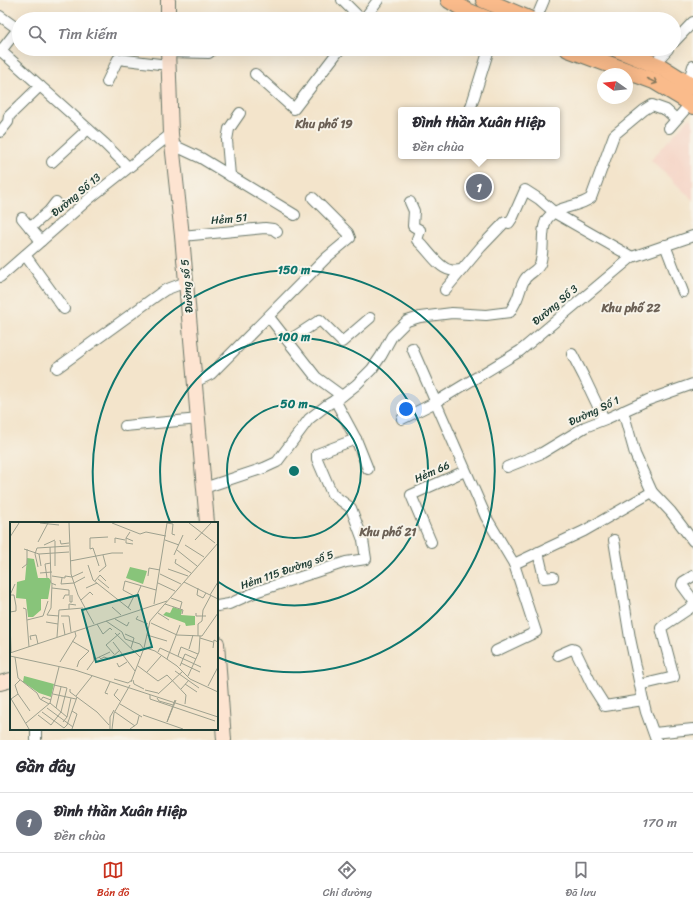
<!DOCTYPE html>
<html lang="vi">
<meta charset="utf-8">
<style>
body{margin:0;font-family:Sriracha,sans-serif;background:#f7f7f7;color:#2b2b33}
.compass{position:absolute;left:597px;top:68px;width:36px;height:36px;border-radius:50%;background:#fff;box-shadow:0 4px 16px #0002;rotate:285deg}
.you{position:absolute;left:406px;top:409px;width:14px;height:14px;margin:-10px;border:3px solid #fff;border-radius:50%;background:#1a73e8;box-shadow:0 0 0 6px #1a73e833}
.badge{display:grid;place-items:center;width:26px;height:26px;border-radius:50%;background:#c8321e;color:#fff;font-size:13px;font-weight:700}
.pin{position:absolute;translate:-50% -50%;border:2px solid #fff;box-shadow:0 1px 4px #0006}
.popup{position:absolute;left:398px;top:107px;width:162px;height:52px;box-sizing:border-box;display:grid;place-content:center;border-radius:4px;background:#fff;filter:drop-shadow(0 1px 3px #0005);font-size:13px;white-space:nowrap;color:#7c7c81}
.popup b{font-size:15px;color:#2b2b33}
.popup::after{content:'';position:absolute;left:50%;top:100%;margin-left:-8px;border:8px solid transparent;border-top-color:#fff}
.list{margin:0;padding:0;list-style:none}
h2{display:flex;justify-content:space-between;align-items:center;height:52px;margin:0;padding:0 16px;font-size:17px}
h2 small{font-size:13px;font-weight:400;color:#7c7c81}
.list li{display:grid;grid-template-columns:26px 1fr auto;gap:12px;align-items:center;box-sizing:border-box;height:60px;padding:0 16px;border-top:1px solid #e1e1e2}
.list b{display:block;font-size:15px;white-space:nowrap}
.list p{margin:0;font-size:13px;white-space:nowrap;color:#7c7c81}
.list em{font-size:13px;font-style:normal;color:#7c7c81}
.icon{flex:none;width:22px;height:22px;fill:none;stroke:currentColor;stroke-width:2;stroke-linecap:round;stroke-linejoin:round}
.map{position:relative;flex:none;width:693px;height:740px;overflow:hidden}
.search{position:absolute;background:#fff;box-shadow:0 4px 16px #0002;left:12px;right:12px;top:12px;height:44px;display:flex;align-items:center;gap:10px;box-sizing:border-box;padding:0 14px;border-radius:22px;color:#7c7c81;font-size:15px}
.sheet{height:112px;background:#fff}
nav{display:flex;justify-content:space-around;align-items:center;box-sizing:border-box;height:56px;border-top:1px solid #e1e1e2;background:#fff;font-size:11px;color:#7c7c81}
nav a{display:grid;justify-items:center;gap:2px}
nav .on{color:#c8321e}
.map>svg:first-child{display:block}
</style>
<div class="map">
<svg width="693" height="740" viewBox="0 0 693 740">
<rect width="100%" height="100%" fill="#f7f3e8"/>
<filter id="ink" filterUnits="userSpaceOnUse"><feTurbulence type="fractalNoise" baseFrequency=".025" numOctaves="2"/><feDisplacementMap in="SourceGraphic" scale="8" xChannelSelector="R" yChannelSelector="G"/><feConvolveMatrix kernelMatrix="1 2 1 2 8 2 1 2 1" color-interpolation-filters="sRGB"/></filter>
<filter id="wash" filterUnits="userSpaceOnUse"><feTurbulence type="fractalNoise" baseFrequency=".012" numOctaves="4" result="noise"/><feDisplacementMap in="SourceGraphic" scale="16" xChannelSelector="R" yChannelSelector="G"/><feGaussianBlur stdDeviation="0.9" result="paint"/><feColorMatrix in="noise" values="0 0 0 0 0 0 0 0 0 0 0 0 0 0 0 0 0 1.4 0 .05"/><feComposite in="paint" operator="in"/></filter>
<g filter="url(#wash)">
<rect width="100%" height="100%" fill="#f3e4cb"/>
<path fill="#f5d2c3" d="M 689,118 L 693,121 L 693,200 L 651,160 Z"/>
</g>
<g filter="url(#ink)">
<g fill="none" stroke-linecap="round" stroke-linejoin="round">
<g stroke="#697769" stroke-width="12">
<g id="minor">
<path d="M 342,0 L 361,19"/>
<path d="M 0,16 L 18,29 L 0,52"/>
<path d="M 364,19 L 378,0"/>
<path d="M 536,19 L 544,0"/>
<path d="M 674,42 L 693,22"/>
<path d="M 1,51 L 105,144 L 128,167"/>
<path d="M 168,52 L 209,53"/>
<path d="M 654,64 L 668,49"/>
<path d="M 255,74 L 294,109 L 340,49"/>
<path d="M 107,82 L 118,59 L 168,65"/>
<path d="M 688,84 L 693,66"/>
<path d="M 470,110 L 489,49"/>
<path d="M 669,128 L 690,104"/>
<path d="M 0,132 L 8,122 L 9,116 L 40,86"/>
<path d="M 171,144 L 201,158 L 295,215"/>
<path d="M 52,162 L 88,129"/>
<path d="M 230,176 L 227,140 L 229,129 L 240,113"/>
<path d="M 410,202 L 414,211 L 413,226 L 420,230 L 417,240 C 427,248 438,268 450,270 C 453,271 458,270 462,270"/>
<path d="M 22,218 L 41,241"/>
<path d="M 30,228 L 49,211 L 56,202"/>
<path d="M 182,236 L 265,228 L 273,229 L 277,232"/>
<path d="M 665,245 L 683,292"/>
<path d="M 25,255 L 64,309"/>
<path d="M 0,277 L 90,198 L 171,134"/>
<path d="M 445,290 L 481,247 L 505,222 L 509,223 L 513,217 L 525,190 L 539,199 L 555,213 L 632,257"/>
<path d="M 269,317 L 316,377 L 342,396"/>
<path d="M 288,341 L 320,320 L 342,342 L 370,318"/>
<path d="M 412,348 L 486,517 L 514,564 L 584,531 L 652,492"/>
<path d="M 572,354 L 584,377 L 604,419"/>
<path d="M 57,368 L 159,294 L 165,290 L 186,282"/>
<path d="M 195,382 L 211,374 L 326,258 L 350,238 L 348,233 L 313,198"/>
<path d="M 335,400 L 356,439 L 368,469"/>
<path d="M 623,411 L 635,454 L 652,492 L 671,512 L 693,541"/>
<path d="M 402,419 L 436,402 L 520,351 L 632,257 L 693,236"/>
<path d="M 125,426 L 199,419"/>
<path d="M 507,467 L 542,453 L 585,427 L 608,418 L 648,400 L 693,384"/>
<path d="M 204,488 L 264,468 L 277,462 L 309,419 L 327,405 L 342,396 L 356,385 L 372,369 L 381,356 L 392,336 L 407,321 L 420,317 L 452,313 L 486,315 L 510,312 C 512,308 515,304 517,299 C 520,292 521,285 525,279 C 529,273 537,271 540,264 C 545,251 540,230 547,219 C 557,205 578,208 591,198 L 614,135 L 644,110 L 652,105 L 666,110 L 676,119"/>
<path d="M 614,540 L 630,638 L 643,700 L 646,712 L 656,740"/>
<path d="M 431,542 L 411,495 L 465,471"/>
<path d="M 538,552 L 544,578 L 553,577"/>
<path d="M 693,576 L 683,582 L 682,585 L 693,600"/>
<path d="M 217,606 L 229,604 L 258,591 L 346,562 L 366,559 L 363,540 L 351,508 L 332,494 L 317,459 L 317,454 L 356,439"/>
<path d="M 496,651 L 536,632 L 514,564"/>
<path d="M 558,655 L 572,649 L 575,650 L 593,687 L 605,706 L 643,700"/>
<path d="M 640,685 L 674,677 L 661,628 L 663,626 L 693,606"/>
<path d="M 36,729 L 36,740"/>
<path d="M 654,733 L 693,729"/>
</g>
</g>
<g stroke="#697769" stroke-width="16">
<g id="secondary">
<path d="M 168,0 L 168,19"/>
<path d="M 168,49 L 171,134 L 182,236 L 207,523"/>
<path d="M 217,643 L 224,740"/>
<path d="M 0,683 L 11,680"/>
</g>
</g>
<g stroke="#697769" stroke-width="18">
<g id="primary">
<path d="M 449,0 L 467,11 L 487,19"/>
<path d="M 484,0 L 529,19"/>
<path d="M 568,49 L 654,81 L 684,99 L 693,106"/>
<path d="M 617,49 L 661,67 L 693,87"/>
</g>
</g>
<use href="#minor" stroke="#fff" stroke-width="10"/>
<use href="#secondary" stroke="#fde4d1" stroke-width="14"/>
<use href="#primary" stroke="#fabb8b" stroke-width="16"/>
</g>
<defs><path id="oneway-shaft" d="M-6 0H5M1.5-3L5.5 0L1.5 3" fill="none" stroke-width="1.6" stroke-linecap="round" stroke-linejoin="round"/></defs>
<use stroke="#82765b" href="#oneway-shaft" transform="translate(652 81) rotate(25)"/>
</g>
<g fill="none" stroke="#0f766e" stroke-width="2">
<circle cx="294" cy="471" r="67"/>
<path d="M170 522A134 134 0 1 1 217 581"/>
<path d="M99 521A201 201 0 1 1 217 657"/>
</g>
<g text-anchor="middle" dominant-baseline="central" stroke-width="4" stroke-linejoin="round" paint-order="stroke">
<g font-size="11" fill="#1f3d34" stroke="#f7f3e8">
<text transform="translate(76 195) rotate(-40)">Đường Số 13</text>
<text transform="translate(229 219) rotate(-5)">Hẻm 51</text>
<text transform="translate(187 286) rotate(-95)">Đường số 5</text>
<text transform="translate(555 305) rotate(-40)">Đường Số 3</text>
<text transform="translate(594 411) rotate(-25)">Đường Số 1</text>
<text transform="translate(432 472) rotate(-24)">Hẻm 66</text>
<text transform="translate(287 570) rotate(-19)">Hẻm 115 Đường số 5</text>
</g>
<g font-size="12" font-weight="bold" fill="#6c6156" stroke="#f7f3e8">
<text x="324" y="124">Khu phố 19</text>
<text x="631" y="308">Khu phố 22</text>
<text x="388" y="532">Khu phố 21</text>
</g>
</g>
<g transform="translate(10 522)">
<rect width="208" height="208" fill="#f3e4cb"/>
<path d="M 120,45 L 137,49 L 133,62 L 116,56 ZM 163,85 L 172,88 L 171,93 L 185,94 L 185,103 L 176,104 L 175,101 L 153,93 L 156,90 L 160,91 ZM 14,154 L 44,162 L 41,175 L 29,171 L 13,160 Z" fill="#88c47a"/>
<path d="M 17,36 L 24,37 L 28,56 L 39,56 L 41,59 L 38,77 L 31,77 L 31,88 L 23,95 L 18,95 L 16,77 L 6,76 L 7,60 L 15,58 Z" fill="#88c47a"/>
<path fill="none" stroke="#9ea18f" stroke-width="1" d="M 30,1 L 49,3M 59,1 L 61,52 L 68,73 L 84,102M 102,1 L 130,12 L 136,10 L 156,14M 157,1 L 163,2 L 162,12 L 165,13M 179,1 L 205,21M 120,10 L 116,16 L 123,19M 0,15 L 9,1M 116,16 L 116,21 L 123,22M 50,18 L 51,22 L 59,21M 155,18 L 169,23M 185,18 L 201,1M 45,19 L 45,44M 28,20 L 38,1M 105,21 L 105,16 L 115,18M 34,23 L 45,18M 175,23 L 194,35M 40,25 L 41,61 L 46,63M 14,27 L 29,32 L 59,30M 167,28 L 187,44M 29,32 L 31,44M 164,33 L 173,13M 166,37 L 165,41 L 181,51M 60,39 L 102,31 L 113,31M 78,43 L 83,58 L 121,88M 89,44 L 83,26 L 80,27 L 80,16 L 98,15M 28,45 L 25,32 L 27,26 L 59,24M 12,46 L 17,42 L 17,27M 158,47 L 178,54M 89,50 L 96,44 L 93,33M 30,51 L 42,50M 150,52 L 171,62M 42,54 L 55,56 L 55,54 L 62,55 L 73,50M 138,54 L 139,46 L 150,48M 37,56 L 35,42 L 41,41M 52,56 L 51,62 L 64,61M 88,57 L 99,66M 85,59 L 90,53 L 96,59M 174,60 L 208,77M 64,61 L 75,55M 148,61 L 165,69M 42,62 L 41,86 L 37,93 L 49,94M 131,64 L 126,75 L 113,68 L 115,59 L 146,68M 42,66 L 59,68 L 59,73 L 55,73 L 53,77M 76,66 L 87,61M 188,66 L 187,73 L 193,76 L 196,71M 0,73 L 4,73 L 6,84 L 6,89 L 0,90M 0,73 L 5,62M 60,73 L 60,80 L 62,80 L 62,73M 200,73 L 208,60M 161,76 L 172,80 L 170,87M 71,78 L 80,70 L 83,73M 144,82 L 157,1M 155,82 L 173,88 L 172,92M 102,85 L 111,93M 13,86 L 16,87 L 19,125M 118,86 L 124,74M 59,87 L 59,82 L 66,83M 148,91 L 159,98M 186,91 L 186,94 L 196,94M 51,94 L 59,94 L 61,110M 128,94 L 126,97 L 138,102M 0,97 L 1,130M 105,97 L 117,104 L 119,100M 17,98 L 33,94 L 38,79M 96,99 L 112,110 L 115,117 L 130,122 L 133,126M 36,100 L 48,102M 53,101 L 55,113M 141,101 L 167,113 L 192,114 L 208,91M 87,102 L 93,112 L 100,106 L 102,108M 105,111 L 130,135M 115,112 L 124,116 L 121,126M 137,113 L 157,119M 188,114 L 188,102 L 192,99 L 193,88 L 201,73M 47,115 L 49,88 L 73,86M 190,116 L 203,120M 21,118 L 20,114 L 26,113 L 28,122M 62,119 L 79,129 L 69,139 L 67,145M 103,120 L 125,149M 82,125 L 84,138M 136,126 L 145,129 L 167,144 L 180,157 L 208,170M 203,126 L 204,118 L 208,120M 179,127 L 183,113M 148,130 L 150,126 L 191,145M 0,131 L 157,79M 104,132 L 96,123 L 110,111M 0,134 L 65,148 L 208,195M 168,134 L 171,125 L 188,132M 5,135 L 8,156 L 27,171 L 30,177 L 39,182M 89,135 L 91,137 L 94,135 L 100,137 L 110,128M 157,137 L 170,103M 50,140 L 66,114 L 65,110M 107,141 L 109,145 L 117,140M 171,141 L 190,150M 128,144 L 148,159 L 157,153 L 176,173 L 175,182M 170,144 L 175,132 L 186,137M 77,148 L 85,137 L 100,130M 165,149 L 189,166M 137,150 L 151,134M 178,154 L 189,130 L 190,114M 104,157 L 118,161 L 122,158M 123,158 L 124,162 L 134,167M 121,160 L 134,126 L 140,99 L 208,21M 175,162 L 187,170M 198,164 L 208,145M 60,167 L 60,170 L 87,190 L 99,203M 108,167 L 104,173 L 110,179M 171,167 L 179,158M 135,168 L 148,171M 8,172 L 5,163 L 10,158M 43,172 L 66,177M 98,172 L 95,171 L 100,160M 148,172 L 173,149M 140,173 L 140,177 L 205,199M 66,174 L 82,154M 0,175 L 19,207M 147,176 L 149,179 L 163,183M 1,177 L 8,172 L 20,189M 31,178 L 33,175 L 41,178M 165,178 L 157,200 L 166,178M 40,181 L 57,195M 110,182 L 132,195M 37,186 L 63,205M 46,186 L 51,165M 62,189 L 67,192 L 62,207M 32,190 L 54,206 L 57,203 L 67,175M 105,190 L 125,204M 28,193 L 41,203 L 51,190 L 57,166 L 44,163M 133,193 L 173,207M 53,200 L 57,195 L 61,176M 16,201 L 40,181 L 49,145M 100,207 L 100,195 L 104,188M 102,207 L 104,191 L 120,163M 120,207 L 127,202 L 129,194"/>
<path fill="#0f766e" fill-opacity="0.15" stroke="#0f766e" stroke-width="2" d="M 128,73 L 142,125 L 86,140 L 72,88 Z"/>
<rect width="208" height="208" fill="none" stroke="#1f3d34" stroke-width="2"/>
</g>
<circle cx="294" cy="471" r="6" fill="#0f766e" stroke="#f7f3e8" stroke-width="2"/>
<g font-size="12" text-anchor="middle" font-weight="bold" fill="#0f766e" stroke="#f7f3e8" stroke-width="4" stroke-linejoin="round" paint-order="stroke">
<text x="294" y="274">150 m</text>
<text x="294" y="341">100 m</text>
<text x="294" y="408">50 m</text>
</g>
</svg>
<svg class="compass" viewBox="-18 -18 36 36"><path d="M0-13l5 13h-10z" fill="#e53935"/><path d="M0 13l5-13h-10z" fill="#7c7c81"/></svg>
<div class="you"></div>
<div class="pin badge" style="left:479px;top:187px;background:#6b7280">1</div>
<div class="popup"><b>Đình thần Xuân Hiệp</b>Đền chùa</div>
<div class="search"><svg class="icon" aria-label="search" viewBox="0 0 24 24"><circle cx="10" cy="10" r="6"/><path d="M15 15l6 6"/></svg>Tìm kiếm</div>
</div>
<section class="sheet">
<h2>Gần đây<small></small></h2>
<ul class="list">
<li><span class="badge" style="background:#6b7280">1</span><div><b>Đình thần Xuân Hiệp</b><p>Đền chùa</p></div><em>170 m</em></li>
</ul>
</section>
<nav>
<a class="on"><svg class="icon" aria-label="map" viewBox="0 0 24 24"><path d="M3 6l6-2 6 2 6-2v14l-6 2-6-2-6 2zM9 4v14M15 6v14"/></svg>Bản đồ</a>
<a><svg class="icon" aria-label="directions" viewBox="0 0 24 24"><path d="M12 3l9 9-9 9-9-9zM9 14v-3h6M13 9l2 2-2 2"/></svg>Chỉ đường</a>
<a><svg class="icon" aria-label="saved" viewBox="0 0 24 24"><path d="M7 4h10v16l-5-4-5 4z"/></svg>Đã lưu</a>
</nav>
